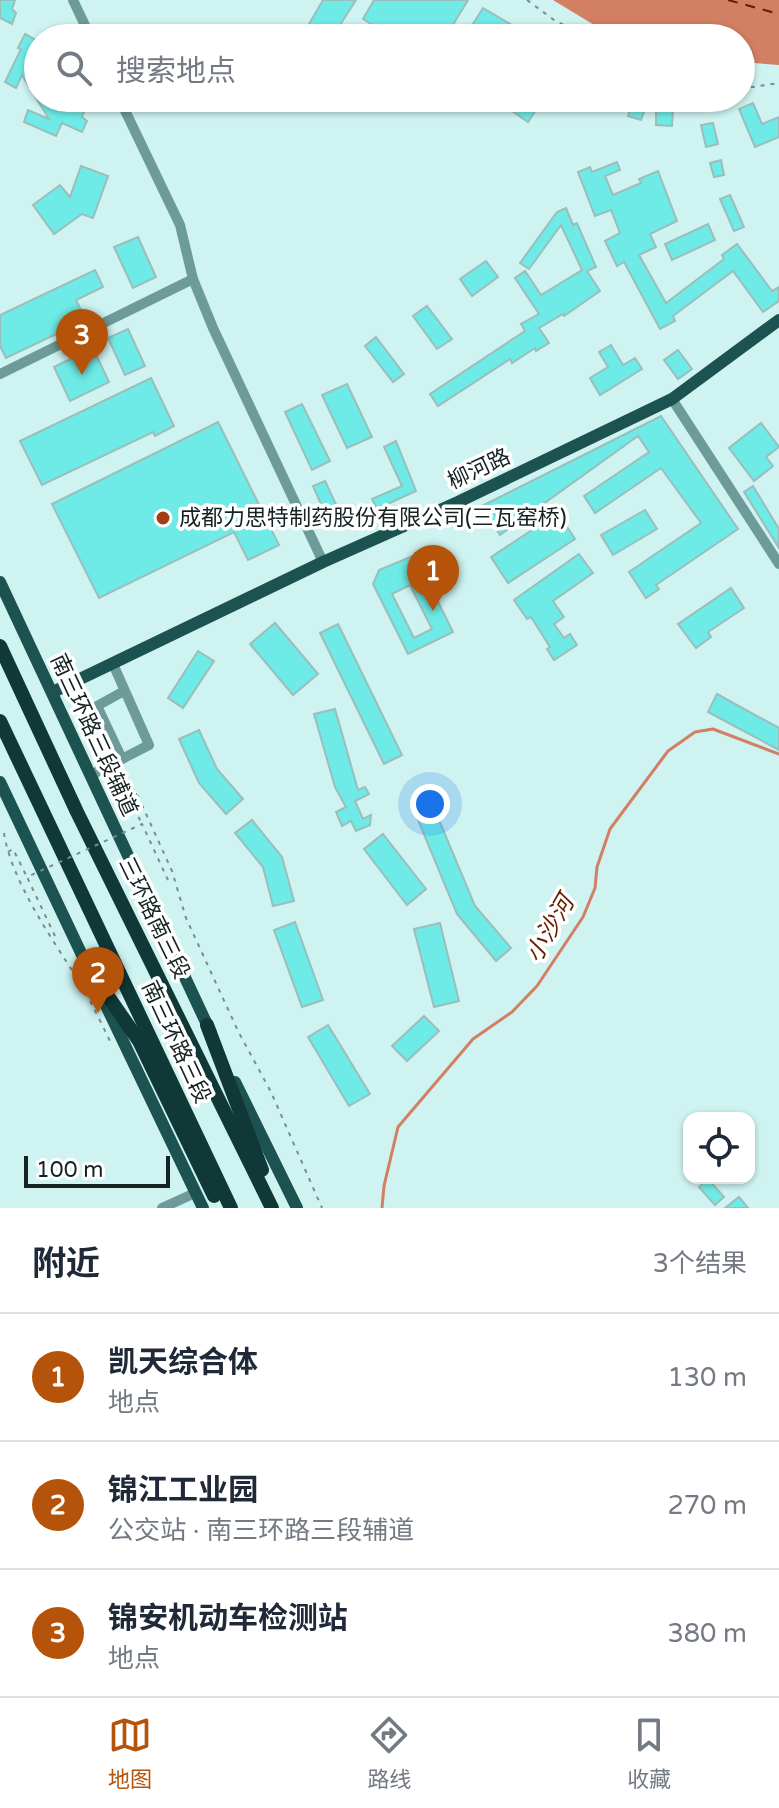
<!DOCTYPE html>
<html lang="zh">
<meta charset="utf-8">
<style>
body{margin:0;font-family:"Varela Round","Noto Sans SC",sans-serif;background:#f2f2f3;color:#1f2937}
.controls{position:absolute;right:24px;bottom:24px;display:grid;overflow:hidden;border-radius:16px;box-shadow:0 2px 6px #0004}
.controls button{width:72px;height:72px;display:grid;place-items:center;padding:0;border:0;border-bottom:2px solid #e0e1e3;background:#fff;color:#1f2937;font:40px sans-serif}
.scale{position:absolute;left:24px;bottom:20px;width:146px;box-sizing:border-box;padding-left:8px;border:4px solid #142221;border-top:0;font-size:22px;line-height:28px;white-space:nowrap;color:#142221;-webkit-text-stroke:6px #fff;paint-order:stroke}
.you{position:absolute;left:430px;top:804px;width:28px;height:28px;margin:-20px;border:6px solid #fff;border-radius:50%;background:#1a73e8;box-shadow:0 0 0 12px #1a73e833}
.badge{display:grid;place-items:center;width:52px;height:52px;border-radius:50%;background:#b45309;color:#fff;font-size:26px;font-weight:700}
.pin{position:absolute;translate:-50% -66px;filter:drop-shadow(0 2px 4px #0008)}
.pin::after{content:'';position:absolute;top:42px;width:28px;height:24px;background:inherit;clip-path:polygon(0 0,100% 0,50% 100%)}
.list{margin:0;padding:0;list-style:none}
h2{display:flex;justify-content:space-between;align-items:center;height:104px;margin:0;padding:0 32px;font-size:34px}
h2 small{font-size:26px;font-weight:400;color:#747a83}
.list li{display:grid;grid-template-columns:52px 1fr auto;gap:24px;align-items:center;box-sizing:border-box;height:128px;padding:0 32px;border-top:2px solid #e0e1e3}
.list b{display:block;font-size:30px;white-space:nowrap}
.list p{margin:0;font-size:26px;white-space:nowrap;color:#747a83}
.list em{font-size:26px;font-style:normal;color:#747a83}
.icon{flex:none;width:44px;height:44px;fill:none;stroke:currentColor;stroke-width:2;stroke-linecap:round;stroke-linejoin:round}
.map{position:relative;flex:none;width:779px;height:1208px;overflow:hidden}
.search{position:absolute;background:#fff;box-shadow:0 2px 6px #0004;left:24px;right:24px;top:24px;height:88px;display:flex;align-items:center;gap:20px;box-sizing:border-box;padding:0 28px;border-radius:44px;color:#747a83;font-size:30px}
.sheet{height:488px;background:#fff}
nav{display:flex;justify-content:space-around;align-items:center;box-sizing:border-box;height:112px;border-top:2px solid #e0e1e3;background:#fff;font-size:22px;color:#747a83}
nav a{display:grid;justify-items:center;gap:4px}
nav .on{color:#b45309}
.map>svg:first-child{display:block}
</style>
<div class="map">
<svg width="779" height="1208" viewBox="0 0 779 1208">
<rect width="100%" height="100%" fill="#cef3f1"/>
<path fill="#d27f63" d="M 553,0 L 779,0 L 779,65 L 741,62 L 741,38 L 624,38 L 609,34 Z"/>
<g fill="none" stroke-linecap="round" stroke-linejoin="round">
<path stroke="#d27f63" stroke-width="3" d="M 382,1208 L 384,1186 L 398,1127 L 473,1039 L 512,1012 L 537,986 L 583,917 L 595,888 L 597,867 L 610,829 L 668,751 L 695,732 L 713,729 L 779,754"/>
<path stroke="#681d00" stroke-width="2" stroke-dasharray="10 8" stroke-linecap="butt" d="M 728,0 L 779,14"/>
</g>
<g fill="#6eebe6" stroke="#9bbebc" stroke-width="2" fill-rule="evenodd">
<path d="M 0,0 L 15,0 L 12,9 L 16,13 L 12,24 L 0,18 Z"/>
<path d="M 323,0 L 356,0 L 340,25 L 344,27 L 338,38 L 301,38 Z"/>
<path d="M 374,0 L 468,0 L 445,38 L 394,38 L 363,19 Z"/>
<path d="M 483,8 L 517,28 L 533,38 L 464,38 Z"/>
<path d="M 25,34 L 38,41 L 38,98 L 78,98 L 88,101 L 82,117 L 87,121 L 82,132 L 62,123 L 56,136 L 24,122 L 28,110 L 49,119 L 22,75 L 16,88 L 5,82 L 21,49 L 18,48 Z"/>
<path d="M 493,98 L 544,98 L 528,122 Z"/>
<path d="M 753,103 L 762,124 L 779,117 L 779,137 L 755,147 L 739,109 Z"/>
<path d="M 632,104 L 645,109 L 641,120 L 628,116 Z"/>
<path d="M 656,110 L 673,110 L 672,126 L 656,125 Z"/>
<path d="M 713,123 L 718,144 L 706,147 L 701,125 Z"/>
<path d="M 721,160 L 724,175 L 714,177 L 710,163 Z"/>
<path d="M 617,162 L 620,170 L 605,176 L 613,195 L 641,183 L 639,179 L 658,171 L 677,221 L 650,234 L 656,247 L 639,255 L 666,303 L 724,259 L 722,255 L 737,244 L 772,291 L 779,287 L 779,301 L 763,312 L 733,271 L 673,316 L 675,321 L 660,329 L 624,262 L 617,266 L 605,241 L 620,233 L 611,210 L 595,216 L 578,172 L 590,167 L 592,172 Z"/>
<path d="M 81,166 L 108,176 L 93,218 L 82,214 L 54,234 L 33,205 L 60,185 L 70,197 Z"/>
<path d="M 730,195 L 744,227 L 734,231 L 720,199 Z"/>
<path d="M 566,208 L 573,225 L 577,223 L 596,267 L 587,271 L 600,291 L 564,316 L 563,314 L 539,328 L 549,343 L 536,351 L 535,348 L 512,363 L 510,359 L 438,406 L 430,394 L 525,331 L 521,324 L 539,314 L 515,278 L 525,271 L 541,295 L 582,270 L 561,225 L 529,269 L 520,263 L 557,212 Z"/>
<path d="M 708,224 L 715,240 L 672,260 L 665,244 Z"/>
<path d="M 138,237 L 156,277 L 133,288 L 114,247 Z"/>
<path d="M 486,261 L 498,277 L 472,296 L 460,279 Z"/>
<path d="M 95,270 L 103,287 L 76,300 L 86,320 L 6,358 L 0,346 L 0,315 Z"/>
<path d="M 427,306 L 452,339 L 437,349 L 413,316 Z"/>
<path d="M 128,329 L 145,366 L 125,375 L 108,338 Z"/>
<path d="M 376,337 L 404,374 L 393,382 L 365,346 Z"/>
<path d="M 611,345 L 623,365 L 635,358 L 642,369 L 600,395 L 590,378 L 608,367 L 599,352 Z"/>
<path d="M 93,348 L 109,382 L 70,401 L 54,367 Z"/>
<path d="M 678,350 L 692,369 L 678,379 L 664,360 Z"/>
<path d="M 151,378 L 174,426 L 155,436 L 153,432 L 42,485 L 20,441 Z"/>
<path d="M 347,384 L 372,437 L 347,448 L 322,395 Z"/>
<path d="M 302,404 L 330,461 L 312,470 L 285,412 Z"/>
<path d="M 661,416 L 738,529 L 656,585 L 659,589 L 646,598 L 629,572 L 701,523 L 661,468 L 595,513 L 584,496 L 649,452 L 638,436 L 500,535 L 482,506 Z"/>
<path d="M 218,422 L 279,545 L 248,560 L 234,532 L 99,598 L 52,504 Z"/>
<path d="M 761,423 L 779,447 L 766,457 L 773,466 L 754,481 L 729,448 Z"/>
<path d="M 396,441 L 416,491 L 377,509 L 372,499 L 402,486 L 384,447 Z"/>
<path d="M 325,481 L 340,513 L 327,518 L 313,486 Z"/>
<path d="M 753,486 L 779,529 L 779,548 L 744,492 Z"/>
<path d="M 645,510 L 657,529 L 613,555 L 601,535 Z"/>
<path d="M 558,513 L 575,539 L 508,583 L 491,557 Z"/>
<path d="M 579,554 L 593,573 L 553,601 L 564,617 L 554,624 L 564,638 L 570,634 L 577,645 L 554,660 L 547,649 L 550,647 L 531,617 L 527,619 L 514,600 Z"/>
<path d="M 415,555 L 453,632 L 408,654 L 373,584 L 379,570 ZM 410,585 L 432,629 L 414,638 L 392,594 Z"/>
<path d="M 731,588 L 744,608 L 708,632 L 711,637 L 696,648 L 678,624 Z"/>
<path d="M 275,623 L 318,674 L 293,695 L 250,644 Z"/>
<path d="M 338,624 L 402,755 L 384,764 L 320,633 Z"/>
<path d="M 198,651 L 214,661 L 183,708 L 168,698 Z"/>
<path d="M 717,694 L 779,728 L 779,750 L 708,712 Z"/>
<path d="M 335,709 L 358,790 L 365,787 L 369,794 L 355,801 L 363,819 L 371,815 L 370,825 L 356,831 L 351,821 L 342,826 L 336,812 L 346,807 L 335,787 L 314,714 Z"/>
<path d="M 199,730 L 217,769 L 243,799 L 226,814 L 199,783 L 179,739 Z"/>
<path d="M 434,808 L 475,906 L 511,948 L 496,961 L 457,914 L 416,815 Z"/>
<path d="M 252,820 L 282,857 L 294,901 L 273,906 L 263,867 L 235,833 Z"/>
<path d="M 383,834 L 426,889 L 407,905 L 364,849 Z"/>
<path d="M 295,922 L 323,1000 L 302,1007 L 274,930 Z"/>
<path d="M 440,923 L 459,1001 L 434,1007 L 414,929 Z"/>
<path d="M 424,1016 L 439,1031 L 407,1061 L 392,1046 Z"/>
<path d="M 328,1025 L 370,1094 L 349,1106 L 308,1037 Z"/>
<path d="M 708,1179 L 724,1197 L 715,1205 L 699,1187 Z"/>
<path d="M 739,1197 L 748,1208 L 725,1208 Z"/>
</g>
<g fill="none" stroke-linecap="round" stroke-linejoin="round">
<g stroke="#758f8e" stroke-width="2" stroke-dasharray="4 6" stroke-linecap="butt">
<path d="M 527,0 L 554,20 L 591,38"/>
<path d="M 741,84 L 753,87 L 779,83"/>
<path d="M 119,772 L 137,794 L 172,871 L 186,918 L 238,1031 L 271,1092 L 322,1208"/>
<path d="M 137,794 L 129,798 L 142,824"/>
<path d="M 4,833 C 11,880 52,939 77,978 C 90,999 101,1023 112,1045"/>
<path d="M 8,852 L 13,849 L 27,877"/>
</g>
<g stroke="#6d9b99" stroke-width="10">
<path d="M 73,0 L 91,38"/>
<path d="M 119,98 L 180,225 L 193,279 L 213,328 L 323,562"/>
<path d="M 0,374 L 193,279"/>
<path d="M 672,399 L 779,564"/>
<path d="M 122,759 L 97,706 L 124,691"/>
<path d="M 91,775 L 149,745 L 113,664"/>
<path d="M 162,1208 L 195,1193"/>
</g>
<g stroke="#1c5351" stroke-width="12">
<path d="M 0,582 L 211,1033"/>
<path d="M 53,692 L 323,562 L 458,502 L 672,399 L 779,320"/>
<path d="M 0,782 L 91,974"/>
<path d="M 99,991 L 203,1208"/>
<path d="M 235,1082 L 297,1208"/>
</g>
<g stroke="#0f3837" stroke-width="14">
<path d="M 0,646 L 77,812 L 272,1208"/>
<path d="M 0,721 L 231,1208"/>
<path d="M 87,966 L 139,1041 L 214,1196"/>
<path d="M 207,1025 L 262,1170"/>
</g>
<path stroke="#758f8e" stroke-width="2" stroke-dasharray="4 6" stroke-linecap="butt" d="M 55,936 L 27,877 L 142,824 L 168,880"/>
</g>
<circle fill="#a33d16" stroke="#fff" stroke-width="3" cx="163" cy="518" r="8"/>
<g text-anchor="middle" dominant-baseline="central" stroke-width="7" stroke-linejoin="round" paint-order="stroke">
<g font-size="22" fill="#142221" stroke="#fff">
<text transform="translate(479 469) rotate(-25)">柳河路</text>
<text transform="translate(94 735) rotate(65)">南三环路三段辅道</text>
<text transform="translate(154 918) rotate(64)">三环路南三段</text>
<text transform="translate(176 1042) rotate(65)">南三环路三段</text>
</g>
<g font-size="22" fill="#142221" stroke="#fff" text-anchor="start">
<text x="179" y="518">成都力思特制药股份有限公司(三瓦窑桥)</text>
</g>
<g font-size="24" font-style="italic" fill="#681d00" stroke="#fff">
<text transform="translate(550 929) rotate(-60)">小沙河</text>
</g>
</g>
</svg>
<div class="controls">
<button><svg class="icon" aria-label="locate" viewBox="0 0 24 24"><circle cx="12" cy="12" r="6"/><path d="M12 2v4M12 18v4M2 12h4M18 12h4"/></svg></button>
</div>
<div class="scale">100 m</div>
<div class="you"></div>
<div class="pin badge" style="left:433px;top:611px">1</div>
<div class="pin badge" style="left:98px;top:1013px">2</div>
<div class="pin badge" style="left:82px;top:375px">3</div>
<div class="search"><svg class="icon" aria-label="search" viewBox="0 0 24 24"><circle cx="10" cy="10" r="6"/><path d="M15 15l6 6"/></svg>搜索地点</div>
</div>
<section class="sheet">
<h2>附近<small>3个结果</small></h2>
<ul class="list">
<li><span class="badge">1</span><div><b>凯天综合体</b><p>地点</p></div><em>130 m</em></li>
<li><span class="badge">2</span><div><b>锦江工业园</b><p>公交站 · 南三环路三段辅道</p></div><em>270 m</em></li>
<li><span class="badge">3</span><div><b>锦安机动车检测站</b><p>地点</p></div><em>380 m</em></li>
</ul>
</section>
<nav>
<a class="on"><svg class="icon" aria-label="map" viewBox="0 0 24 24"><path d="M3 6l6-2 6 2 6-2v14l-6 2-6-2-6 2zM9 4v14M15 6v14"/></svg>地图</a>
<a><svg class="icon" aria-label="directions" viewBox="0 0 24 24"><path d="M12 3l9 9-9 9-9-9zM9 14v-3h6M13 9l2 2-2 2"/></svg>路线</a>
<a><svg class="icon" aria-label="saved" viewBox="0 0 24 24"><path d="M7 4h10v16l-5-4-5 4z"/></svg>收藏</a>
</nav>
